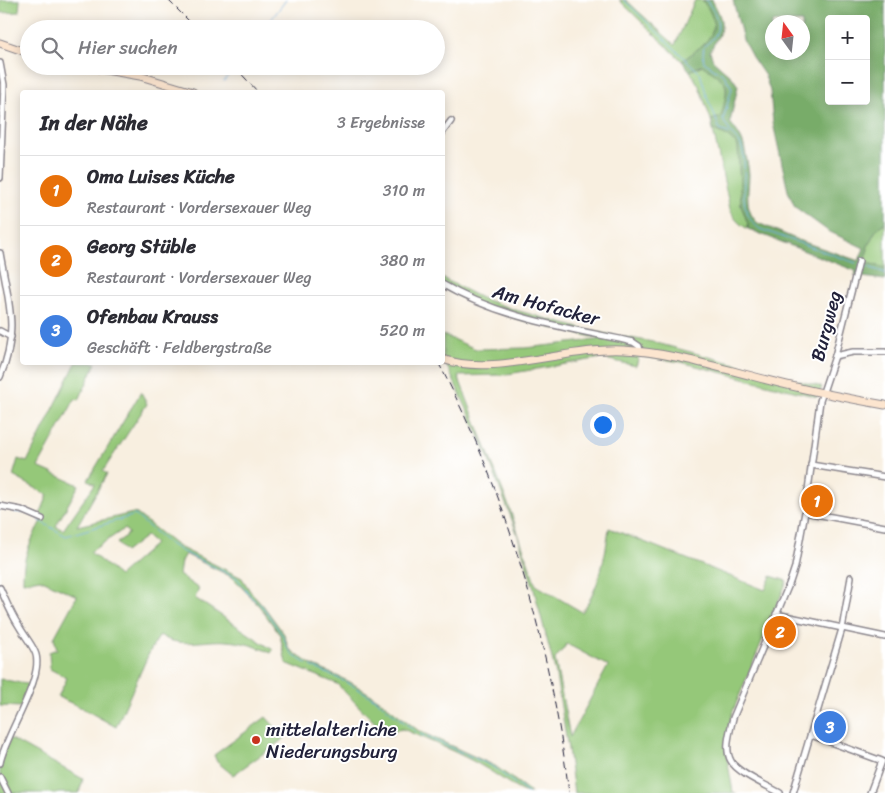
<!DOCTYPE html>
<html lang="de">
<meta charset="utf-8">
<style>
body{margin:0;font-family:Sriracha,sans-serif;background:#f2f2f3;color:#2b2b33}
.controls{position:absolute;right:15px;top:15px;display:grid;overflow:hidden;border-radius:5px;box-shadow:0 2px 12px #0003}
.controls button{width:45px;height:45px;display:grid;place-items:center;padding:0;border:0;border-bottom:1px solid #e1e1e2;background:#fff;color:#2b2b33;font:25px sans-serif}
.compass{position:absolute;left:765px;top:15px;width:45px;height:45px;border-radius:50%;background:#fff;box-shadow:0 2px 12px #0003;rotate:345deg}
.you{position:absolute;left:602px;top:424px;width:18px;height:18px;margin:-12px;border:4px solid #fff;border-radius:50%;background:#1a73e8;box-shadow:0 0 0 8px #1a73e833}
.badge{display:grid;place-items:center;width:32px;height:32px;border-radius:50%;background:#111827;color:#fff;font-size:16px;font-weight:700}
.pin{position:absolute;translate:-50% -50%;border:2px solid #fff;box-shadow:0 1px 5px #0006}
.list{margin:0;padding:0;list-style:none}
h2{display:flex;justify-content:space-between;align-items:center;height:65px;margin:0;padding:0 20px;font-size:21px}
h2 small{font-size:16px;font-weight:400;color:#7c7c81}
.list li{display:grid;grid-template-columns:32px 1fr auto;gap:15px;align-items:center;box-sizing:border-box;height:70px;padding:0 20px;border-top:1px solid #e1e1e2}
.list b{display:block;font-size:19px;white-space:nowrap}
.list p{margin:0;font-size:16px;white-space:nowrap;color:#7c7c81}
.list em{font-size:16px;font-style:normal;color:#7c7c81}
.icon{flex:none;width:28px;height:28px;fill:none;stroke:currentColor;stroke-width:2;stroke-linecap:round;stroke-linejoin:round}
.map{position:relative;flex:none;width:885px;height:793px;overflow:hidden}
.search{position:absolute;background:#fff;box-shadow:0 2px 12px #0003;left:20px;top:20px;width:425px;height:55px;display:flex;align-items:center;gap:12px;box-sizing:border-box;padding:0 18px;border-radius:28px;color:#7c7c81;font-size:19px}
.panel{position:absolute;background:#fff;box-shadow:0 2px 12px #0003;left:20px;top:90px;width:425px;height:275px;border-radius:5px}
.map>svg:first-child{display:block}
</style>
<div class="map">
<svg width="885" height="793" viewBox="0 0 885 793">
<rect width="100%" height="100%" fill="#fff"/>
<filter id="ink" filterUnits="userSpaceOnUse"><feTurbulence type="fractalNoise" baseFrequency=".02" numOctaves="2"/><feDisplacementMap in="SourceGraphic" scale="10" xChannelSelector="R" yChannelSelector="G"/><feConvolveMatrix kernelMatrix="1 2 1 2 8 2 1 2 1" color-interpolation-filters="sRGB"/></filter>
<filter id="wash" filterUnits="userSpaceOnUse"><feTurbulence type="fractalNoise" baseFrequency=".0096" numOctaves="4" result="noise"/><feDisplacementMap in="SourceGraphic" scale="20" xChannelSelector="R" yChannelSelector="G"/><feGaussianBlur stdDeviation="1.12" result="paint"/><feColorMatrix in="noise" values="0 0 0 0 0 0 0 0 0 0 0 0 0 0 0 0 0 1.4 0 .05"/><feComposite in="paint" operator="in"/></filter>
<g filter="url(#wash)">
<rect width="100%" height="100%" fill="#f8efe0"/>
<g fill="#95c879" stroke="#5c755a" fill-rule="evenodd">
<path d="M 0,0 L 20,0 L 19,12 L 0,13 Z"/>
<path d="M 619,0 L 626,0 L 675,45 L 695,0 L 702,0 C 727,31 707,42 682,61 Z"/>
<path d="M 702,65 C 707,69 714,72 719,76 C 732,86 724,104 721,118 L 711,120 L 699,86 L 690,71 Z"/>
<path d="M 713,130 L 724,134 L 738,145 L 741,205 L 748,224 L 748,229 C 739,224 734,219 730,209 Z"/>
<path d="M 885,223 L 885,268 L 863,262 L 868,249 L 867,248 C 871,239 875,227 885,223 Z"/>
<path d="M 442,278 L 483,299 L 519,311 L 590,331 L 653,342 L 822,387 L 817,397 L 681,362 L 639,356 L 636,366 L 601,358 L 502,375 L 458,376 L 508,504 L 536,585 L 582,612 C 600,587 605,557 609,528 L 765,590 L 771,576 L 787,581 L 733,711 L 728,728 L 726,752 L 733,792 L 736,793 L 574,793 L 568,749 L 555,670 L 533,586 L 517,533 L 481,439 L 443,358 L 443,335 L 476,349 L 525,348 L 604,339 C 556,330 483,314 443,287 ZM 567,644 L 608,666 L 570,737 L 555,659 Z"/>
<path d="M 76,363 L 96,363 L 79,400 L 75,399 L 38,467 L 79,485 L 56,526 L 63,530 L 95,484 L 88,480 L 141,392 L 147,404 L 103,471 L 107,474 L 77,526 L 133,513 L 137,514 L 177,546 L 242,578 L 250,591 L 263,605 L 284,634 L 289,649 L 310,664 L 350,682 L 378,699 L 419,731 L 495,766 L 532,793 C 520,793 512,785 501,778 C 471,757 436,744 403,729 L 397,730 L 389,737 L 337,684 L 286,663 L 280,635 L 260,607 L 237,582 L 232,577 L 185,554 L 181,561 L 179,575 L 199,589 L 195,598 L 273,650 L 271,653 C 256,646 243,642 226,641 C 205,639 178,649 160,635 L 150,651 L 116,727 L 82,708 L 58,697 L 67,678 L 50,669 L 49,652 L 57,649 L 54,638 L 77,596 L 40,579 L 23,582 C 22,557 31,540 42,519 L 39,517 L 48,495 L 13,476 L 18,459 L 27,462 ZM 124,529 L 129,533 L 117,543 L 125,552 L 146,536 L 155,544 L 119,576 L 90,552 Z"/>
<path d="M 0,679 L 32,685 L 22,707 L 0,706 Z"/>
<path d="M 266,717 L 285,738 L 233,775 L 217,762 L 214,755 Z"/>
<path d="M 9,738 L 83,779 L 79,793 L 0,793 L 0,763 Z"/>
</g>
<path fill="#78ac69" stroke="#4d6752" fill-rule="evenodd" d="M 702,0 L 712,0 C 726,24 723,29 710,51 L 713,60 L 732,77 L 738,86 L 730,122 C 735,129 742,137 744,146 C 746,154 748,165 749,174 C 749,191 743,210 758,223 L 798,240 L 859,261 L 864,248 L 828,231 L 795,207 L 788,191 L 773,123 L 770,91 L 765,76 L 752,57 L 743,40 L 733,0 L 885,0 L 885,223 C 875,227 872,239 867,248 L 868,248 L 864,262 L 885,268 L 885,280 L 855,276 L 856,271 L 748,229 L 748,224 L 741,205 L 738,145 L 724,134 L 713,130 L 711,120 L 721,117 C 729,82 732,86 702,65 L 690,71 L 682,61 C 707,42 727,31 702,0 ZM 829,19 L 866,19 L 866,101 L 829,101 ZM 772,22 L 802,22 L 802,52 L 772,52 Z"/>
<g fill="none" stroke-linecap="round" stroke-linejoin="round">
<g stroke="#6fade1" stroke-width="1">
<path d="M 624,0 L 700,73 L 708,100 L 712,108 L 720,130 L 731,134"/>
<path d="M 706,0 C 719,17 725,32 704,46 L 703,54 L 704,62 L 724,75 L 732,88 L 723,120 C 726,124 728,129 731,133 C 734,138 739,140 741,145 C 751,172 732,209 760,229 L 856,263"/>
<path d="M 264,29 L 286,0"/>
<path d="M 224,81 L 231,72"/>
<path d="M 860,264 L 885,273"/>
<path d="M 0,509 L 1,509"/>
<path d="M 14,512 L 23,513"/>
<path d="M 38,520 L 66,536 L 135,515 L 167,542 L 181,551 L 237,578 L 252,598 L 262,606 L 283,636 L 288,649 L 294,656 L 307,664"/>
<path d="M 311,666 L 348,683 L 375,699 L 416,732"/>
<path d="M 420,734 L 490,765 L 528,793"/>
</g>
</g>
</g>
<g filter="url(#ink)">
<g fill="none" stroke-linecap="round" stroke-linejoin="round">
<g stroke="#8d888e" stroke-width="8">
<g id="street">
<path d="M 0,63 L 4,85 L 0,178"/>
<path d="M 442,133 L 451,121"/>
<path d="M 0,253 C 8,300 20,331 0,377"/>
<path d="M 442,284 C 499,318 569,328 633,342 L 639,346 L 640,351"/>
<path d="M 0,331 L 11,337"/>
<path d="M 835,356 L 853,352 L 885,352"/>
<path d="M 811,465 L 885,477"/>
<path d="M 0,506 L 21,510 L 42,519"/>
<path d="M 805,512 L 885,527"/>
<path d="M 0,588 C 6,601 11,614 19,626 C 24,635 31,643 35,652 C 46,676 5,735 0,763"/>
<path d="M 776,614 L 885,637"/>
<path d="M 811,735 L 882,761 L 870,793"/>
<path d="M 0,777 L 8,793"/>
<path d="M 780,793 C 768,786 737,773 731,761 C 724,749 730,731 733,718 L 790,582 L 795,567 L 805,512 L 820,401 L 835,356 L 859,261"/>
<path d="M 793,793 L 842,629 L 851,577"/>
</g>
</g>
<g stroke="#8d888e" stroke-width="9">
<g id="secondary">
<path d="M 0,43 L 29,53"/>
<path d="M 83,66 L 140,76 L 193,92"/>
<path d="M 442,359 C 495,377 567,347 623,350 C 667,352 709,365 752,376 C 796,388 840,397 885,405"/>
</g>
</g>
<use href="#street" stroke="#fff" stroke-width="5"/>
<use href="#secondary" stroke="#fce5cf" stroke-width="7"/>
<g stroke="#22223b" stroke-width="1" stroke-dasharray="8 4" stroke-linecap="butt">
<path d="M 168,0 L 197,29"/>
<path d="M 234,66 L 258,92"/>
<path d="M 438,362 C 507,492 551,648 569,793"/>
</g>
</g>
</g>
<circle fill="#c8321e" stroke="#fff" stroke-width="2" cx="256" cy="740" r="5"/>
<g text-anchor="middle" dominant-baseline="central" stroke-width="4" stroke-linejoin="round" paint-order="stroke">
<g font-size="19" fill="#22223b" stroke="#fff">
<text transform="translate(546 305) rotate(15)">Am Hofacker</text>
<text transform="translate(826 326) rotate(-75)">Burgweg</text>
</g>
<g font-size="19" fill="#22223b" stroke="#fff" text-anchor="start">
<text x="266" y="729">mittelalterliche<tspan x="266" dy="22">Niederungsburg</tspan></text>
</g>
</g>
</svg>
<div class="controls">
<button>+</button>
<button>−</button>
</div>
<svg class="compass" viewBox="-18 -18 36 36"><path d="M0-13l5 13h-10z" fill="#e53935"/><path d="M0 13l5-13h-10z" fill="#7c7c81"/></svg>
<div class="you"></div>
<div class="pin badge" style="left:817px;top:501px;background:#e8710a">1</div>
<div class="pin badge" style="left:780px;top:632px;background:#e8710a">2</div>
<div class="pin badge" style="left:830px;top:727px;background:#3f7fe0">3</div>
<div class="search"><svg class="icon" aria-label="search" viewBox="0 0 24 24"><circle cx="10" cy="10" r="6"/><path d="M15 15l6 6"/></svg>Hier suchen</div>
<section class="panel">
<h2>In der Nähe<small>3 Ergebnisse</small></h2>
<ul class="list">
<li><span class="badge" style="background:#e8710a">1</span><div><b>Oma Luises Küche</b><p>Restaurant · Vordersexauer Weg</p></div><em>310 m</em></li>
<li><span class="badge" style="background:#e8710a">2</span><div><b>Georg Stüble</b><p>Restaurant · Vordersexauer Weg</p></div><em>380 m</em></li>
<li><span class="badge" style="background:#3f7fe0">3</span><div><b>Ofenbau Krauss</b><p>Geschäft · Feldbergstraße</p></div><em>520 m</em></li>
</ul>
</section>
</div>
